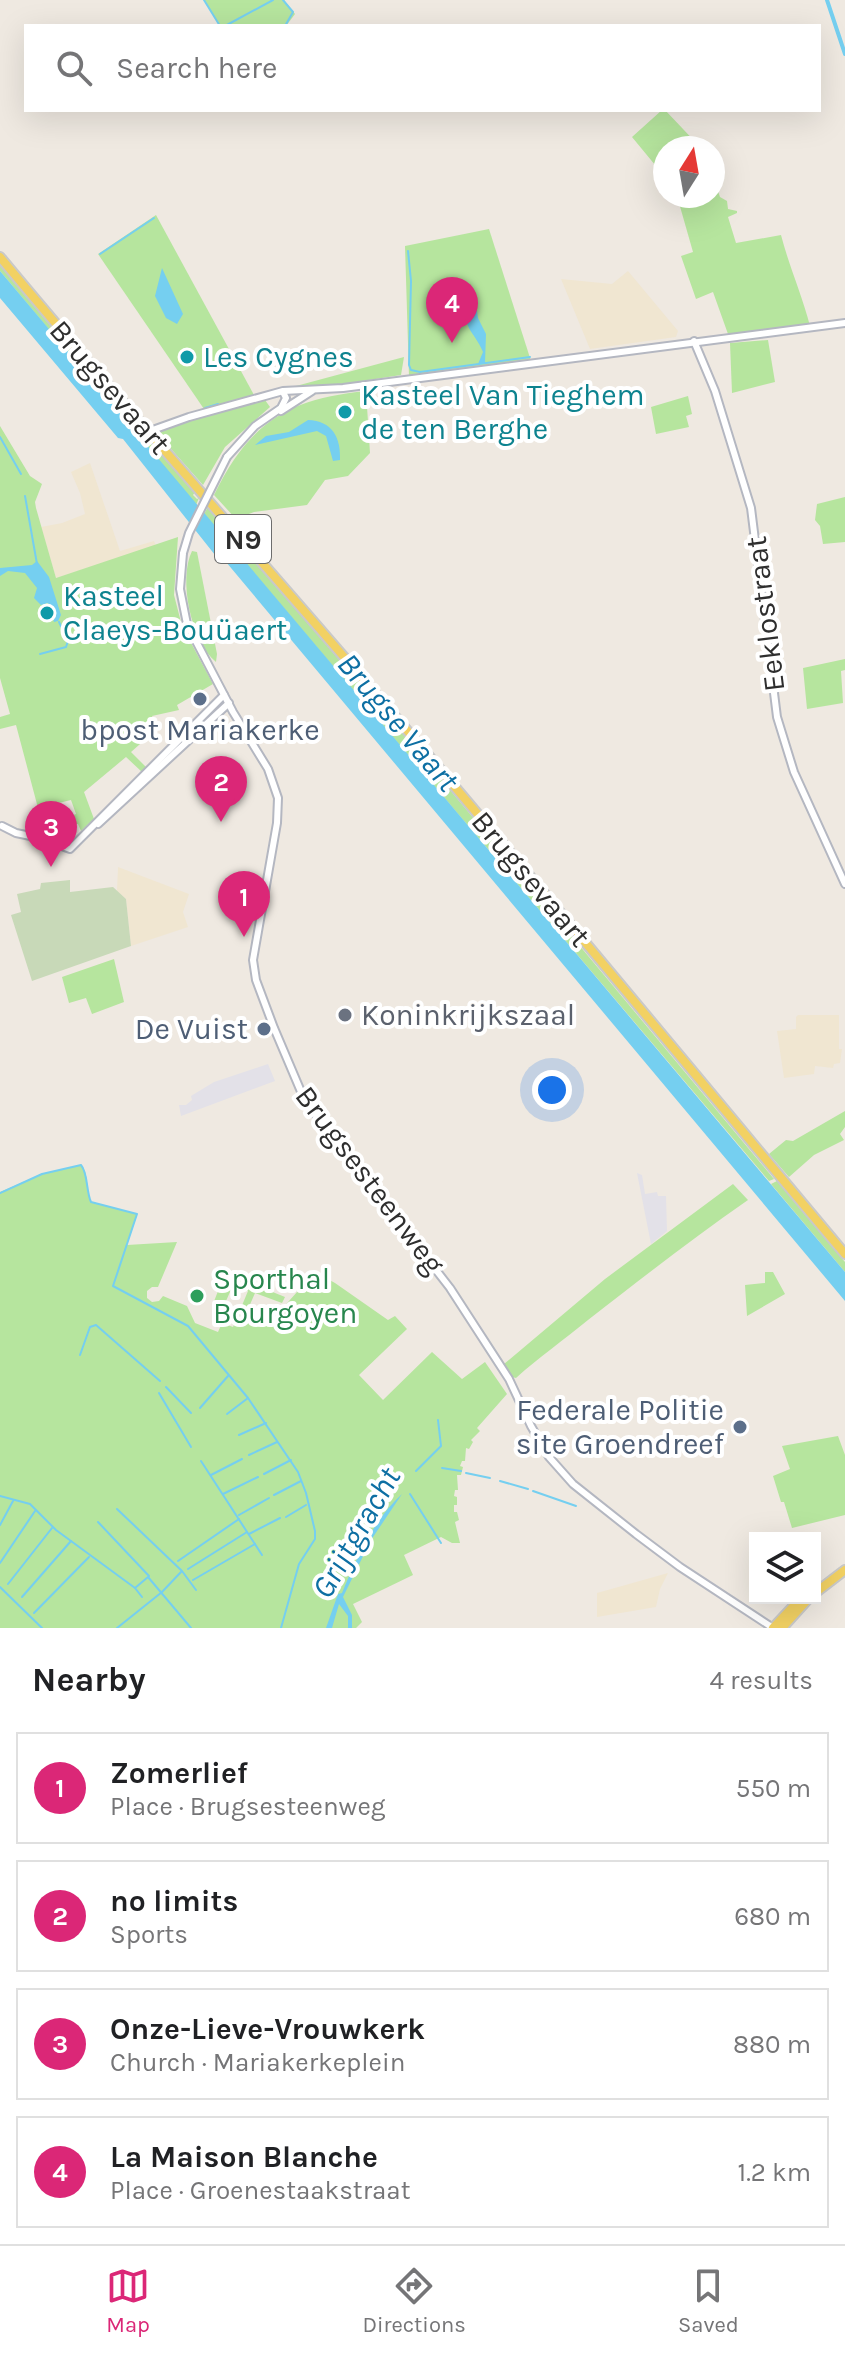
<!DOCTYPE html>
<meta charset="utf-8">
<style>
body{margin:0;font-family:Karla,sans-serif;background:#f2f2f2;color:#202124}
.controls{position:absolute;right:24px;bottom:24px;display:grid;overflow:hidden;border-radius:0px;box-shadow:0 8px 32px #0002}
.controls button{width:72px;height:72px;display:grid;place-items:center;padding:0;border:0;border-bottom:2px solid #e0e0e0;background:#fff;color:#202124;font:40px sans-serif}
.compass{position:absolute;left:653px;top:136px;width:72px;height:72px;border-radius:50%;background:#fff;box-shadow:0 8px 32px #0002;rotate:11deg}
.you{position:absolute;left:552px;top:1090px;width:28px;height:28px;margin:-20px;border:6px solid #fff;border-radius:50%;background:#1a73e8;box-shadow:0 0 0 12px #1a73e833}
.badge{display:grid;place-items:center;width:52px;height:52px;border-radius:50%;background:#db2777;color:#fff;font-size:26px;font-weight:700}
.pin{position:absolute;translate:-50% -66px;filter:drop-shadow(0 2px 4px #0008)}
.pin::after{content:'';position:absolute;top:42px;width:28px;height:24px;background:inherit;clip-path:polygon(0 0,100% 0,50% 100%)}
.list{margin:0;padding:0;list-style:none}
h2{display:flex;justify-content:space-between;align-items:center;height:104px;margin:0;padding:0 32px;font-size:34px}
h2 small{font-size:26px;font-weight:400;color:#757577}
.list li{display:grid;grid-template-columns:52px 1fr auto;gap:24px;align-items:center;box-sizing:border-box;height:112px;margin:0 16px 16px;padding:0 16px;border:2px solid #e0e0e0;border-radius:0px}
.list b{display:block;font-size:30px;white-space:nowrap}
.list p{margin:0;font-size:26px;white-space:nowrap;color:#757577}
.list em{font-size:26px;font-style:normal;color:#757577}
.icon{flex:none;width:44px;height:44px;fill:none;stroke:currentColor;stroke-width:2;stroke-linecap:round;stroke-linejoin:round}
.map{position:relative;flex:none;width:845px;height:1628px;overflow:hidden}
.search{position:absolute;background:#fff;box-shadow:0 8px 32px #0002;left:24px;right:24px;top:24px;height:88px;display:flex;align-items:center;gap:20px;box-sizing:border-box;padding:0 28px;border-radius:0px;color:#757577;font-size:30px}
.sheet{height:616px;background:#fff}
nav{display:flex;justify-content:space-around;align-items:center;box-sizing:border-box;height:112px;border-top:2px solid #e0e0e0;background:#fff;font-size:22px;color:#757577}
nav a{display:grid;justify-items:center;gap:4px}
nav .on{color:#db2777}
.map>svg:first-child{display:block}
</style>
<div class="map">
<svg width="845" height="1628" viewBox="0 0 845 1628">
<rect width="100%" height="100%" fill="#efe9e1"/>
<g fill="#e3e1e8">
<path d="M 268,1064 L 275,1081 L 181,1116 L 179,1105 L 186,1105 L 192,1100 L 191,1096 L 214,1082 Z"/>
<path d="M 637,1173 L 642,1175 L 645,1194 L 657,1192 L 658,1196 L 666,1196 L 667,1231 L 651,1244 Z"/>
</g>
<g fill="#f0e6d1">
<path d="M 628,271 L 678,331 L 676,337 L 590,349 L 561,279 L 612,284 Z"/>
<path d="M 90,463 L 120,551 L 154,541 L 156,546 L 56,578 L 41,527 L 62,523 L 85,514 L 80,493 L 71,472 Z"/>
<path d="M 118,867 L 189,894 L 183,912 L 188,927 L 131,946 L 126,899 L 117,891 Z"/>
<path d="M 798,1015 L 839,1015 L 839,1049 L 842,1049 L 840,1063 L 834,1064 L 833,1068 L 815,1066 L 814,1074 L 784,1078 L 777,1031 L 796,1029 L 796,1017 Z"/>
<path d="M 668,1573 L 660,1589 L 656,1607 L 597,1617 L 597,1593 Z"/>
</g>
<g fill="#b6e59e">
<path d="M 204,0 L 284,0 L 295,14 L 286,26 L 220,26 Z"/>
<path d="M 662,110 L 665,110 L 701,148 L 665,148 L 665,177 L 632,137 Z"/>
<path d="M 713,176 L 720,197 L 727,201 L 728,209 L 737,211 L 737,213 L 728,217 L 736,243 L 781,235 C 789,266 802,295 810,326 L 728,334 L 713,292 L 696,299 L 681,256 L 693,252 L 677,196 L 713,196 Z"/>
<path d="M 156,215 L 254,395 L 252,396 L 204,409 L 98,254 Z"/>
<path d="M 489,229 L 531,361 L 409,376 L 405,246 Z"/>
<path d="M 0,265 L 123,413 L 195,492 L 193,495 L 197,499 L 199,498 L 196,505 L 0,271 Z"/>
<path d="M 768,340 L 775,382 L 732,393 L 730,343 Z"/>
<path d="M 404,357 L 401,375 L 337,385 L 296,386 Z"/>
<path d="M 366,391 L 370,453 L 348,476 L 325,480 L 307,505 L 254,512 L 236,519 L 214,495 C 249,423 287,399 366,391 Z"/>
<path d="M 688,396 L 692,414 L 686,416 L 689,427 L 656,434 L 651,407 Z"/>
<path d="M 265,400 L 270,407 L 225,447 L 203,485 L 157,433 L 159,430 L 212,412 Z"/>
<path d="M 0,426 L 30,476 L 42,484 L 35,502 L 36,508 L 56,578 L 178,537 L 174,595 L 182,626 L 213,684 L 177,705 L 179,710 L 152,716 L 157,729 L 131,752 L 147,768 L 142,772 L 126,757 L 84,792 L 94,819 L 81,831 L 78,824 L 70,825 L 68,817 L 76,814 L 71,800 L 38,808 L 16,725 L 0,729 L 0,717 L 10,714 L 0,678 Z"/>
<path d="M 845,497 L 845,542 L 823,544 L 820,526 L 815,520 L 817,504 Z"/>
<path d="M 208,507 L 420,754 L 774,1179 L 769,1181 L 204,514 Z"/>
<path d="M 192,551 L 197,552 L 217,654 L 216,662 C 191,642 178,579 192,551 Z"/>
<path d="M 845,659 L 845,670 L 841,671 L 843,703 L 807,709 L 803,668 Z"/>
<path d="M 114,959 L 124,1002 L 92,1014 L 86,998 L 69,1003 L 62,977 Z"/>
<path d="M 845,1111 L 845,1127 L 840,1134 L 844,1140 L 814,1155 L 789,1177 L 769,1154 L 786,1140 L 793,1141 Z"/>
<path d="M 81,1165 C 89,1173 86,1191 91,1202 L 137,1214 L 127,1245 L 177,1242 L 158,1287 L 152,1287 L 147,1291 L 147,1298 L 152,1302 L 159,1301 L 163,1296 L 187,1306 L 195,1323 L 218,1332 L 222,1323 L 233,1327 L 248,1291 L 233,1285 L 223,1308 L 213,1304 L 225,1273 L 285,1297 L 282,1303 L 255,1293 L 245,1316 L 252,1319 L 255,1314 L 271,1321 L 315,1272 L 335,1283 L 388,1320 L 395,1316 L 407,1329 L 359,1375 L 383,1400 L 432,1352 L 462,1379 L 485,1362 L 507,1394 L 477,1428 L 480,1431 L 471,1440 L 473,1442 L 469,1449 L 466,1448 L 465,1461 L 462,1461 L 460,1466 L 463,1467 L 461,1475 L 457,1475 L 458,1490 L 455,1490 L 454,1496 L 457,1497 L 457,1505 L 454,1505 L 454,1512 L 457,1512 L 459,1520 L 455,1522 L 460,1543 L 452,1543 L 441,1537 L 404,1555 L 413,1575 L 353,1604 L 362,1622 L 356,1628 L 0,1628 L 0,1192 L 42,1174 Z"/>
<path d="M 777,1181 L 845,1262 L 845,1272 L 771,1184 Z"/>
<path d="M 733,1184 L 748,1200 C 692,1239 642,1278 588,1320 C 564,1340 539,1357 516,1378 L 512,1377 L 504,1364 L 605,1279 Z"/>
<path d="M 765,1272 L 773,1272 L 785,1294 L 747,1316 L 745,1285 L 765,1283 Z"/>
<path d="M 838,1436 L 845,1455 L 845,1515 L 792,1528 L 784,1502 L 781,1502 L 773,1476 L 790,1469 L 782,1446 Z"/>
</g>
<path fill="#c8d9b8" d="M 70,880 L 70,892 L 113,887 L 126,899 L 131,946 L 32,981 L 11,915 L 21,912 L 17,894 L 40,889 L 41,883 Z"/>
<g fill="#75cff0">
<path d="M 162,268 L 183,314 L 177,324 L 166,318 L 155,296 Z"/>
<path d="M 0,271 L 845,1272 L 845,1301 L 221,556 L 215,555 L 123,439 L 118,438 L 0,298 Z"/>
<path d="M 475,297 L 478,318 L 486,334 L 485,363 L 478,364 L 483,352 C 474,330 460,328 468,299 Z"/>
<path d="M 308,420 C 332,421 341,437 340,460 L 333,461 L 326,436 L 317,431 L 255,445 L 266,436 L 289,432 Z"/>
<path d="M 37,561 L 49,577 L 61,615 L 58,621 L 54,622 L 48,603 L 41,605 L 34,598 L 37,588 L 25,573 L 8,571 L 0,576 L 0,568 L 32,565 Z"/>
<path d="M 402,1494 L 371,1540 L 343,1597 L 352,1615 L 352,1628 L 348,1628 L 348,1616 L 339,1604 L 332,1628 L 326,1628 L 338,1594 L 342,1593 C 356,1559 374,1519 402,1494 Z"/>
</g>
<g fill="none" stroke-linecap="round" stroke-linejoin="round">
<g stroke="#75cff0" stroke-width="2">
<path d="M 204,0 L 220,26"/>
<path d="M 283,0 L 293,12 L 285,26"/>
<path d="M 225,26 L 273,0"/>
<path d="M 408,251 L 411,281 L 409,365 L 411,370 L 420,372 L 530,357"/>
<path d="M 100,254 L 154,218"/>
<path d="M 205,408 L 218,404"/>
<path d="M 0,437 L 21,474"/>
<path d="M 25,496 L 37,564"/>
<path d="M 40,654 L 66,647 L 68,641 L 59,622"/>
<path d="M 0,1193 L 42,1174 L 81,1165 C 88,1173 86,1191 91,1202 L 137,1214 L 113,1286 L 188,1326 L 248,1398 L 298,1472 L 306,1493 L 315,1531 L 315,1539 L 299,1564 L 281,1628"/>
<path d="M 80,1355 L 90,1327 L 96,1325 L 160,1381"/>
<path d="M 166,1387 L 191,1413"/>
<path d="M 159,1393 L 191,1447"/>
<path d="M 200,1408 L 228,1376"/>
<path d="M 227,1414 L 248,1398"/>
<path d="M 239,1435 L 266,1423"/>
<path d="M 249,1455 L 277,1442"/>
<path d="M 201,1461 L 262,1555"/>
<path d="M 442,1468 L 461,1471"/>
<path d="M 416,1471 L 441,1446 L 438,1420"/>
<path d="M 466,1473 L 490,1478"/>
<path d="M 264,1474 L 291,1460"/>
<path d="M 211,1475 L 242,1459"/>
<path d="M 500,1481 L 528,1489"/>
<path d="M 533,1491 L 576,1506"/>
<path d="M 223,1494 L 258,1477"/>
<path d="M 410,1494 L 441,1543"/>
<path d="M 274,1495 L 301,1481"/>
<path d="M 0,1496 L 30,1504 L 56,1530 L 135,1588 L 148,1577 L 191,1628"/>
<path d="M 117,1509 L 182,1571 L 196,1590"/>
<path d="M 239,1515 L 269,1498"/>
<path d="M 286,1517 L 306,1505"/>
<path d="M 98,1522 L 149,1576"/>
<path d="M 0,1525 L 13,1501"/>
<path d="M 249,1534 L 280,1518"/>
<path d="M 178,1561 L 239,1519"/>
<path d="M 0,1563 L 35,1511"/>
<path d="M 188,1569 L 247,1532"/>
<path d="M 193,1580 L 255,1544"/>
<path d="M 8,1584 L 52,1528"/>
<path d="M 0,1587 L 42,1628"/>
<path d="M 135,1588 L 142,1597"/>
<path d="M 22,1597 L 71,1541"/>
<path d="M 34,1613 L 89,1557"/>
<path d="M 117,1628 L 162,1592 L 181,1572"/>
</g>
<path stroke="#75cff0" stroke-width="4" d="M 827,0 L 845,54"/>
<g stroke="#b4b7c1" stroke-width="10">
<g id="tertiary">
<path d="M 694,341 L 715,391 L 751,508 L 777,717 L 794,772 L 845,884"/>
<path d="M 281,411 L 312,391"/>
<path d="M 147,432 L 189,417 L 283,391 L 343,388 L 845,323"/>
<path d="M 227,457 L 255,426 L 281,408 L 286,398 L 283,392"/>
<path d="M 183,553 L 180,589 L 187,624 L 233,712 L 268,769 L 278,798 L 277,823 L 253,960 L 256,980 L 274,1028 L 305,1101 L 450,1288 L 509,1379 L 531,1426 L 549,1457 L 573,1484 L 636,1534 L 680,1567 L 773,1628"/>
<path d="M 98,824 L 229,703"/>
<path d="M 2,826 L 16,833 L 40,838 L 70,849 L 224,695"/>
</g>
</g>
<g stroke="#c9c9c9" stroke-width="12">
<g id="primary">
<path d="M 0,257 C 134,419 275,575 411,735 C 557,907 700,1081 845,1254"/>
<path d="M 815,1593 L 845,1570"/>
<path d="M 773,1628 L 801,1598"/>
<path d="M 782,1628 L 809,1598"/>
</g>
</g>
<use href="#tertiary" stroke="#fff" stroke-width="6"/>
<use href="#primary" stroke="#f2d163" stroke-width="8"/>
<g stroke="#b4b7c1" stroke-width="10" stroke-linecap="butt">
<path id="tertiary-bridge" d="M 183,553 L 189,533 L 227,457"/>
</g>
<use href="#tertiary-bridge" stroke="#fff" stroke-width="6"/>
</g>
<g fill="#0f9aa8" stroke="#fff" stroke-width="3">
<circle cx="187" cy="357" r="8"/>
<circle cx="345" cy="412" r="8"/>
<circle cx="47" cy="613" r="8"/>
</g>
<g fill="#5c6f8a" stroke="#fff" stroke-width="3">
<circle cx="200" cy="699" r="8"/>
<circle cx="264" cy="1029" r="8"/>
<circle cx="740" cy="1427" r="8"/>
</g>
<circle fill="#6b7280" stroke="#fff" stroke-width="3" cx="345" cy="1015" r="8"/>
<circle fill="#2e9e5b" stroke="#fff" stroke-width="3" cx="197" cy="1296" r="8"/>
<g text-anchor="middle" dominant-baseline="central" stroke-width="8" stroke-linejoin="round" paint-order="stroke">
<rect fill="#fff" stroke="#6d6d6d" stroke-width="2" x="215" y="515" width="56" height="48" rx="6"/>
<g font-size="28" font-weight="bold" fill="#2e2e2e">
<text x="243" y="539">N9</text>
</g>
<g font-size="30" fill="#0d838f" stroke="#fff" text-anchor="start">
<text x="203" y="357">Les Cygnes</text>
<text x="361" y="395">Kasteel Van Tieghem<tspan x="361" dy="34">de ten Berghe</tspan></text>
<text x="63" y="596">Kasteel<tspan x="63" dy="34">Claeys-Bouüaert</tspan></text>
</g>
<g font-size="30" fill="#2e2e2e" stroke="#fff">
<text transform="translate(110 387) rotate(49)">Brugsevaart</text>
<text transform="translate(765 614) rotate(-97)">Eeklostraat</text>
<text transform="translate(531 879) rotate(50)">Brugsevaart</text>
<text transform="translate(370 1180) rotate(53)">Brugsesteenweg</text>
</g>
<g font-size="30" fill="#4e5e75" stroke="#fff" text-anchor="end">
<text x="200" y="730" text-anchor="middle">bpost Mariakerke</text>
<text x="248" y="1029">De Vuist</text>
<text x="724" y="1410">Federale Politie<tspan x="724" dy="34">site Groendreef</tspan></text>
</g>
<g font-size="30" fill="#5b616d" stroke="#fff" text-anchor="start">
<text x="361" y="1015">Koninkrijkszaal</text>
</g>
<g font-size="30" fill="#27864d" stroke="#fff" text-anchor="start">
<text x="213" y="1279">Sporthal<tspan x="213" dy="34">Bourgoyen</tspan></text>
</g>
<g font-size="32" font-style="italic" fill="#0d6fa3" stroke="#fff">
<text transform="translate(398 722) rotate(50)">Brugse Vaart</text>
<text transform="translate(356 1533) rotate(-60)">Grijtgracht</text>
</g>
</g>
</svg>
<div class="controls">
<button><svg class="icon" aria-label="layers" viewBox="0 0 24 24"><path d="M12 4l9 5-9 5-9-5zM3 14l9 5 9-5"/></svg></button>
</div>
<svg class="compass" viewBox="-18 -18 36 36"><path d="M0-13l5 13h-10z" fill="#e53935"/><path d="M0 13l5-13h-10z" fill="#757577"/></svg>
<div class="you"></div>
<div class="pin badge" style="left:244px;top:937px">1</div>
<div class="pin badge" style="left:221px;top:822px">2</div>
<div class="pin badge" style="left:51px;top:867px">3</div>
<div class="pin badge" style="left:452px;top:343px">4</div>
<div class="search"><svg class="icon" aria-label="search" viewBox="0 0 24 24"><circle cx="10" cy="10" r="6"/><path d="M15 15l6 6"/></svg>Search here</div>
</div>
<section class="sheet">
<h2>Nearby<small>4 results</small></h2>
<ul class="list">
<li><span class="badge">1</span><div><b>Zomerlief</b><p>Place · Brugsesteenweg</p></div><em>550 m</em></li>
<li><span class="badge">2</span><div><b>no limits</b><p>Sports</p></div><em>680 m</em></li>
<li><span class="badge">3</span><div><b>Onze-Lieve-Vrouwkerk</b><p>Church · Mariakerkeplein</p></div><em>880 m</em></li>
<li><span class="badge">4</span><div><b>La Maison Blanche</b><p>Place · Groenestaakstraat</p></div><em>1.2 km</em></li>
</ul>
</section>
<nav>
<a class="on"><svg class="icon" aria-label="map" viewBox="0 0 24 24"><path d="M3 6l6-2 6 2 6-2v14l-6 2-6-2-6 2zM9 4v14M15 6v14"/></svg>Map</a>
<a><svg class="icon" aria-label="directions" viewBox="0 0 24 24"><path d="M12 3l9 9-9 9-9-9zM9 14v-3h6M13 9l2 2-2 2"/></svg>Directions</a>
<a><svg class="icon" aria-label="saved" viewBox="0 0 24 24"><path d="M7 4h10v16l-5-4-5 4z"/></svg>Saved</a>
</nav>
